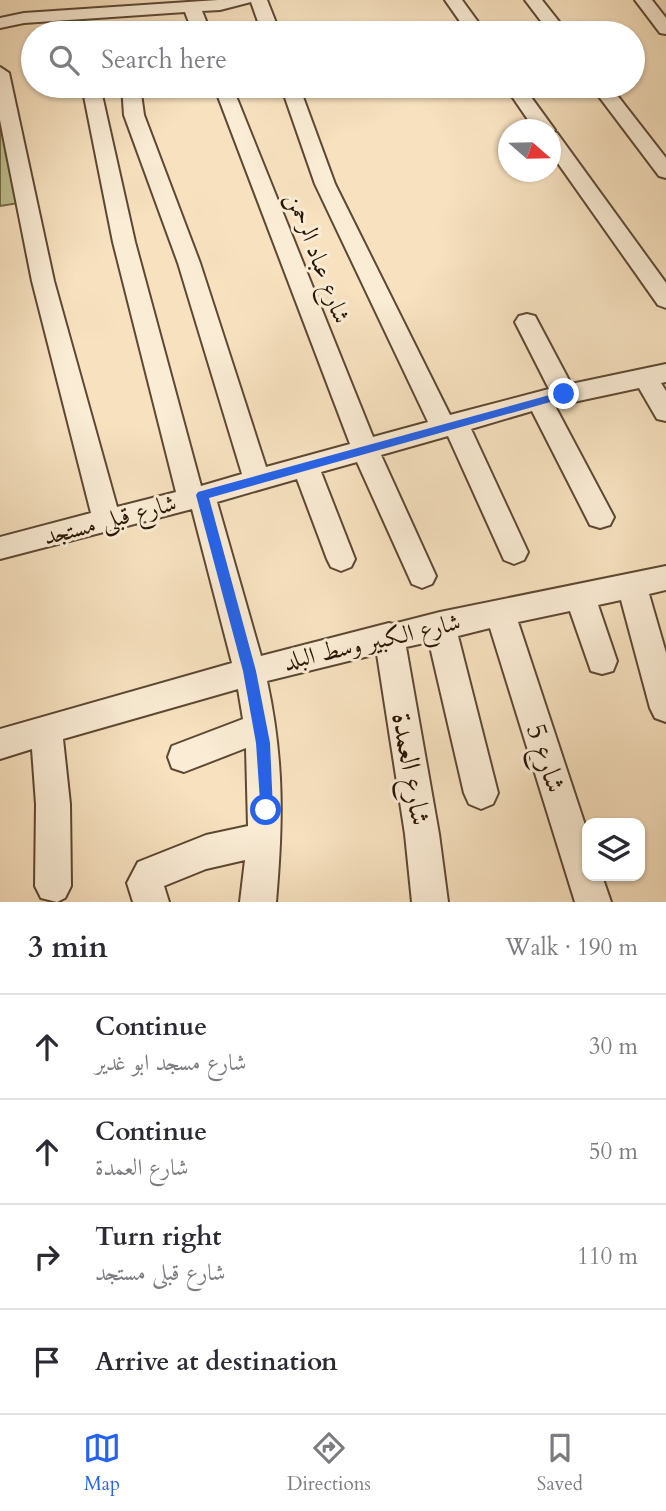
<!DOCTYPE html>
<meta charset="utf-8">
<style>
body{margin:0;font-family:Cardo,Amiri,serif;background:#f7f7f7;color:#2b2b33}
.controls{position:absolute;right:21px;bottom:21px;display:grid;overflow:hidden;border-radius:14px;box-shadow:0 2px 5px #0004}
.controls button{width:63px;height:63px;display:grid;place-items:center;padding:0;border:0;border-bottom:2px solid #e1e1e2;background:#fff;color:#2b2b33;font:35px sans-serif}
.compass{position:absolute;left:498px;top:119px;width:63px;height:63px;border-radius:50%;background:#fff;box-shadow:0 2px 5px #0004;rotate:110deg}
.stop{position:absolute;width:21px;height:21px;margin:-16px;border:5px solid #2563eb;border-radius:50%;background:#fff}
.stop.end{background:#2563eb;border-color:#fff;box-shadow:0 2px 7px #0008}
.list{margin:0;padding:0;list-style:none}
h2{display:flex;justify-content:space-between;align-items:center;height:91px;margin:0;padding:0 28px;font-size:30px}
h2 small{font-size:23px;font-weight:400;color:#7c7c81}
.list li{display:grid;grid-template-columns:46px 1fr auto;gap:21px;align-items:center;box-sizing:border-box;height:105px;padding:0 28px;border-top:2px solid #e1e1e2}
.list b{display:block;font-size:26px;white-space:nowrap}
.list p{margin:0;font-size:23px;white-space:nowrap;color:#7c7c81}
.list em{font-size:23px;font-style:normal;color:#7c7c81}
.icon{flex:none;width:38px;height:38px;fill:none;stroke:currentColor;stroke-width:2;stroke-linecap:round;stroke-linejoin:round}
.map{position:relative;flex:none;width:666px;height:902px;overflow:hidden}
.search{position:absolute;background:#fff;box-shadow:0 2px 5px #0004;left:21px;right:21px;top:21px;height:77px;display:flex;align-items:center;gap:18px;box-sizing:border-box;padding:0 24px;border-radius:38px;color:#7c7c81;font-size:26px}
.sheet{height:511px;background:#fff}
nav{display:flex;justify-content:space-around;align-items:center;box-sizing:border-box;height:98px;border-top:2px solid #e1e1e2;background:#fff;font-size:19px;color:#7c7c81}
nav a{display:grid;justify-items:center;gap:4px}
nav .on{color:#2563eb}
.map>svg:first-child{display:block}
</style>
<div class="map">
<svg width="666" height="902" viewBox="0 0 666 902">
<rect width="100%" height="100%" fill="#f7e1bf"/>
<filter id="stains"><feTurbulence type="fractalNoise" baseFrequency=".00286" numOctaves="4"/><feColorMatrix values="0 0 0 0 .2 0 0 0 0 .09 0 0 0 0 .02 0 0 0 .5 -.17"/></filter>
<radialGradient id="worn" r=".72"><stop offset=".6" stop-color="#630" stop-opacity="0"/><stop offset="1" stop-color="#630" stop-opacity=".3"/></radialGradient>
<path fill="#bfc290" stroke="#746c4a" stroke-width="2" d="M 0,105 L 25,202 L 0,206 Z"/>
<g fill="none" stroke-linecap="round" stroke-linejoin="round">
<g stroke="#5d4833" stroke-width="4">
<g id="minor">
<path d="M 218,0 L 267,0 L 280,33 L 262,33 L 251,2 L 220,10 L 202,11 L 211,33 L 193,33 L 185,12 L 24,23 L 0,28 L 0,18 L 24,13 Z"/>
<path d="M 445,0 L 462,0 L 486,33 L 468,33 Z"/>
<path d="M 525,0 L 542,0 L 568,33 L 550,33 Z"/>
<path d="M 635,0 L 652,0 L 666,18 L 666,34 L 660,33 Z"/>
<path d="M 0,67 L 9,73 L 54,281 L 117,507 L 176,492 L 113,242 L 82,86 L 100,86 L 135,242 L 201,486 L 242,474 L 178,263 L 124,115 L 122,86 L 140,86 L 144,115 L 200,263 L 266,467 L 350,444 L 214,86 L 232,86 L 373,437 L 428,422 L 315,184 L 281,86 L 299,86 L 335,184 L 450,415 L 549,389 L 515,322 L 519,316 L 527,314 L 535,316 L 571,384 L 666,364 L 666,382 L 661,383 L 666,391 L 666,421 L 657,419 L 639,388 L 555,406 L 614,517 L 610,525 L 600,528 L 590,525 L 532,411 L 471,429 L 528,552 L 524,560 L 514,564 L 504,560 L 448,436 L 381,455 L 436,576 L 432,584 L 422,588 L 412,584 L 357,462 L 321,472 L 355,559 L 351,567 L 341,571 L 331,567 L 327,559 L 297,479 L 217,502 L 261,656 L 389,623 L 393,624 L 440,612 L 666,566 L 666,590 L 649,594 L 666,653 L 666,722 L 655,718 L 650,708 L 621,600 L 598,605 L 617,661 L 613,671 L 602,674 L 591,671 L 570,611 L 518,622 L 587,831 L 587,876 L 602,876 L 611,902 L 575,902 L 490,628 L 458,636 L 498,793 L 493,804 L 481,809 L 469,804 L 464,793 L 429,642 L 406,647 L 439,834 L 448,902 L 412,902 L 405,834 L 377,654 L 267,681 C 284,760 283,822 276,902 L 240,902 L 245,860 L 206,869 L 164,886 L 169,902 L 133,902 L 127,883 L 138,862 L 206,835 L 248,826 L 246,748 L 184,772 L 172,768 L 168,757 L 172,746 L 243,719 L 238,689 L 63,739 L 70,804 L 71,886 L 65,898 L 57,902 L 41,898 L 35,886 L 36,804 L 32,749 L 0,759 L 0,729 L 232,663 L 192,509 L 0,559 L 0,537 L 91,513 L 32,281 L 0,120 Z"/>
<path d="M 505,86 L 523,86 L 555,130 L 553,132 L 557,133 L 666,283 L 666,308 L 658,305 L 550,152 L 550,130 L 535,130 Z"/>
<path d="M 591,86 L 610,86 L 666,158 L 666,178 L 659,176 Z"/>
</g>
</g>
<use href="#minor" fill="#faecd5" fill-rule="evenodd"/>
</g>
<path fill="#2563eb" d="M 564,391 L 569,394 L 568,397 L 209,498 L 256,671 L 270,743 L 273,810 L 271,815 L 261,815 L 256,743 L 243,671 L 196,495 L 198,492 Z"/>
<g text-anchor="middle" dominant-baseline="central" stroke-width="6" stroke-linejoin="round" paint-order="stroke">
<g font-size="24" fill="#2a1504" stroke="#faecd5">
<text transform="translate(318 258) rotate(69)">شارع عباد الرحمن</text>
<text transform="translate(110 520) rotate(-15)">شارع قبلى مستجد</text>
<text transform="translate(372 642) rotate(-13)">شارع الكبير وسط البلد</text>
</g>
<g font-size="28" fill="#2a1504" stroke="#faecd5">
<text transform="translate(546 758) rotate(72)">شارع 5</text>
<text transform="translate(411 769) rotate(80)">شارع العمدة</text>
</g>
</g>
<rect width="100%" height="100%" filter="url(#stains)"/>
<rect width="100%" height="100%" fill="url(#worn)"/>
</svg>
<div class="controls">
<button><svg class="icon" aria-label="layers" viewBox="0 0 24 24"><path d="M12 4l9 5-9 5-9-5zM3 14l9 5 9-5"/></svg></button>
</div>
<svg class="compass" viewBox="-18 -18 36 36"><path d="M0-13l5 13h-10z" fill="#e53935"/><path d="M0 13l5-13h-10z" fill="#7c7c81"/></svg>
<div class="stop" style="left:266px;top:810px"></div>
<div class="stop end" style="left:564px;top:394px"></div>
<div class="search"><svg class="icon" aria-label="search" viewBox="0 0 24 24"><circle cx="10" cy="10" r="6"/><path d="M15 15l6 6"/></svg>Search here</div>
</div>
<section class="sheet">
<h2>3 min<small>Walk · 190 m</small></h2>
<ul class="list">
<li><svg class="icon" aria-label="ahead" viewBox="0 0 24 24"><path d="M12 20V5M6 11l6-6 6 6"/></svg><div><b>Continue</b><p>شارع مسجد ابو غدير</p></div><em>30 m</em></li>
<li><svg class="icon" aria-label="ahead" viewBox="0 0 24 24"><path d="M12 20V5M6 11l6-6 6 6"/></svg><div><b>Continue</b><p>شارع العمدة</p></div><em>50 m</em></li>
<li><svg class="icon" aria-label="right" viewBox="0 0 24 24"><path d="M7 20v-9h11M14 6l5 5-5 5"/></svg><div><b>Turn right</b><p>شارع قبلى مستجد</p></div><em>110 m</em></li>
<li><svg class="icon" aria-label="arrive" viewBox="0 0 24 24"><path d="M6 21V4h12l-3 4 3 4H6"/></svg><div><b>Arrive at destination</b></div></li>
</ul>
</section>
<nav>
<a class="on"><svg class="icon" aria-label="map" viewBox="0 0 24 24"><path d="M3 6l6-2 6 2 6-2v14l-6 2-6-2-6 2zM9 4v14M15 6v14"/></svg>Map</a>
<a><svg class="icon" aria-label="directions" viewBox="0 0 24 24"><path d="M12 3l9 9-9 9-9-9zM9 14v-3h6M13 9l2 2-2 2"/></svg>Directions</a>
<a><svg class="icon" aria-label="saved" viewBox="0 0 24 24"><path d="M7 4h10v16l-5-4-5 4z"/></svg>Saved</a>
</nav>
